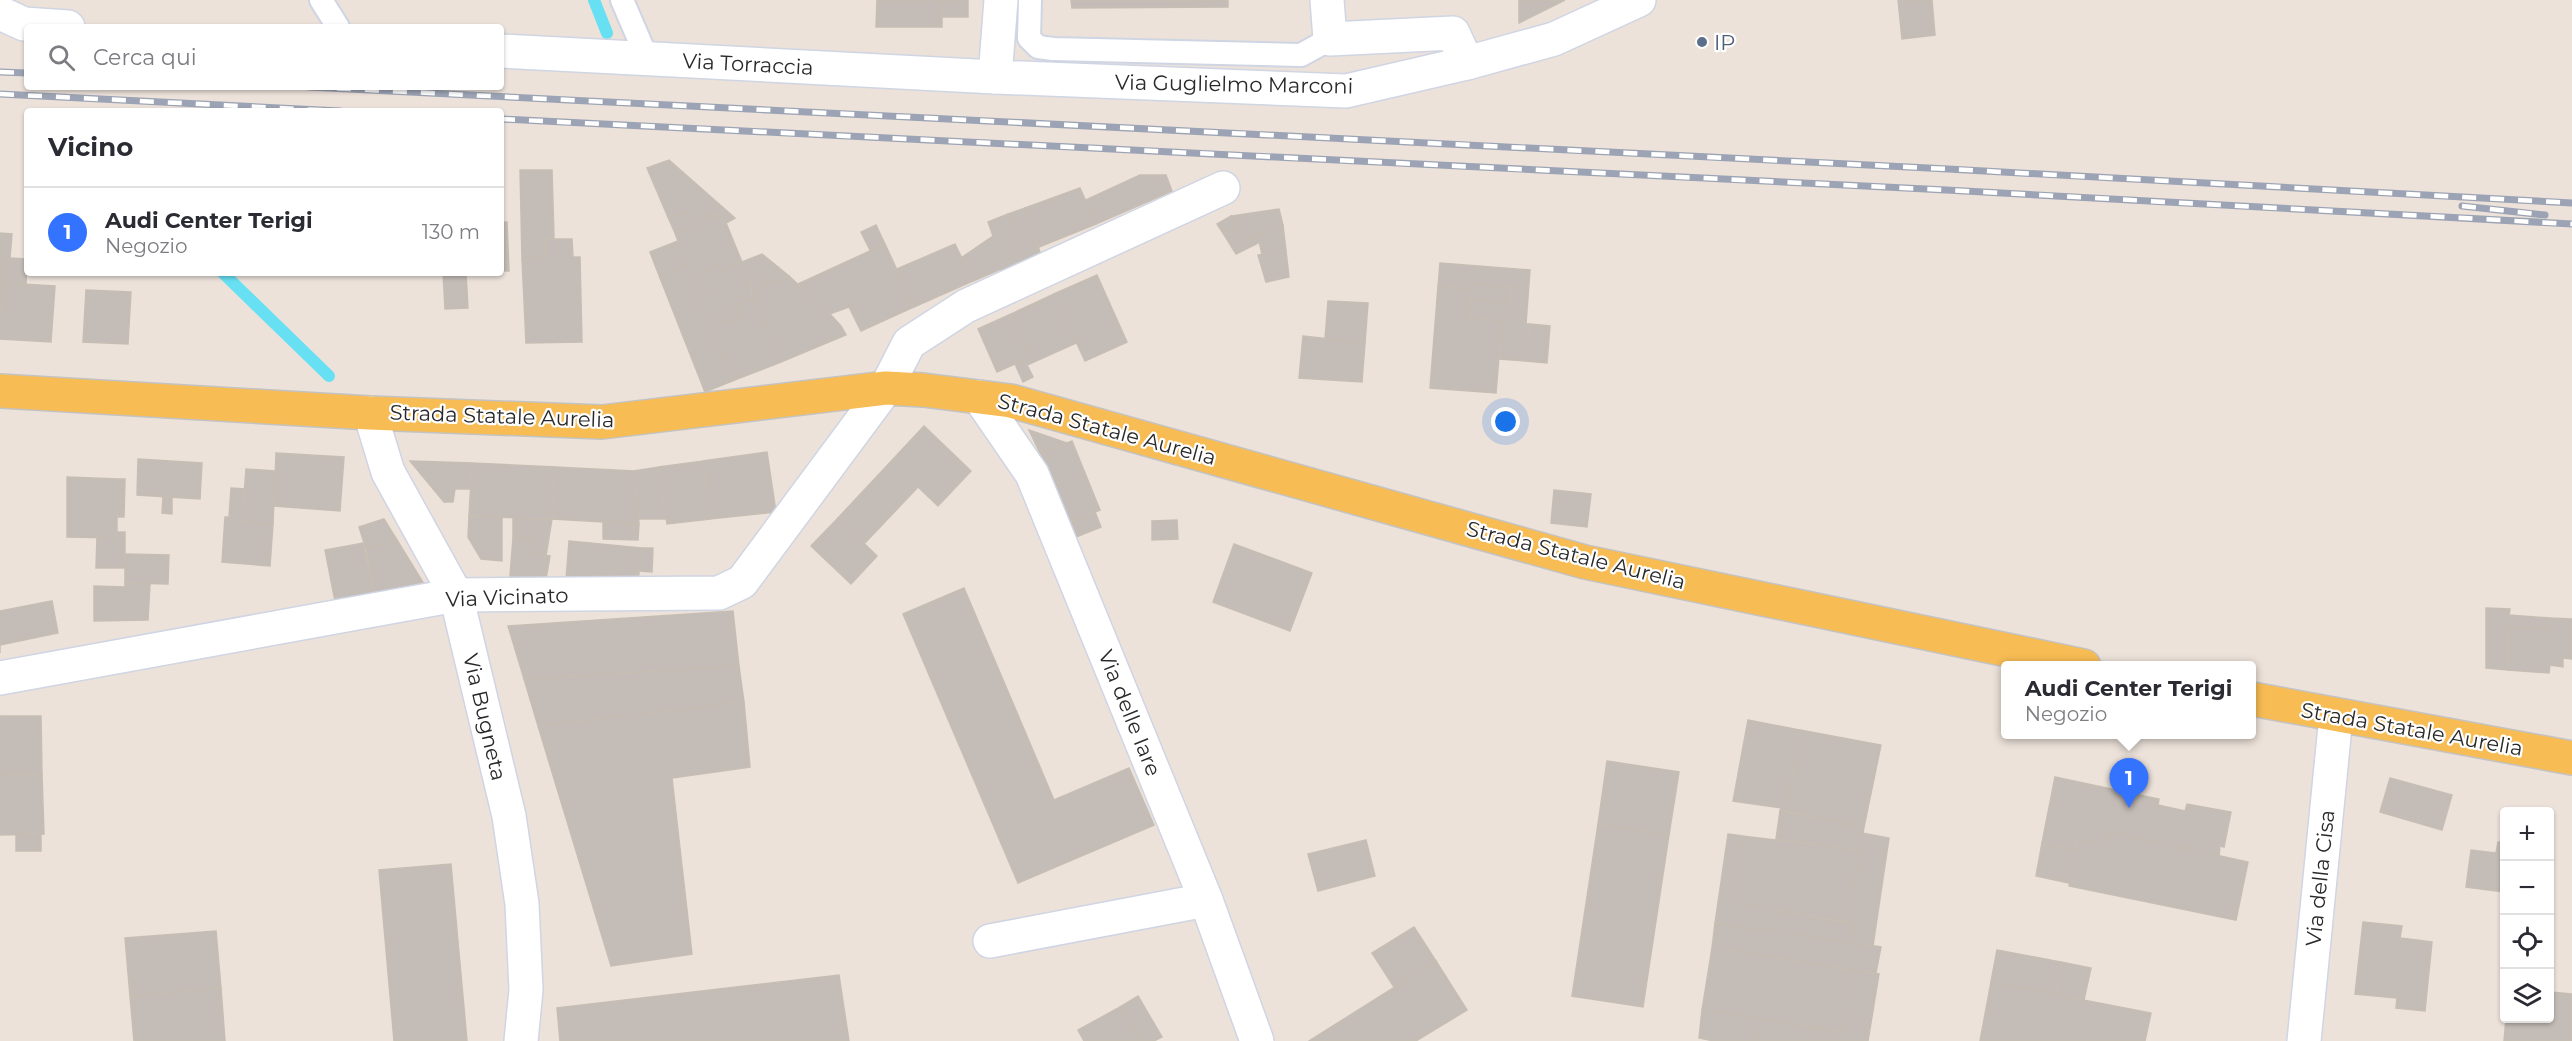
<!DOCTYPE html>
<html lang="it">
<meta charset="utf-8">
<style>
body{margin:0;font-family:Montserrat,sans-serif;background:#f2f2f3;color:#2b2b33}
.controls{position:absolute;right:18px;bottom:18px;display:grid;overflow:hidden;border-radius:6px;box-shadow:0 2px 4px #0004}
.controls button{width:54px;height:54px;display:grid;place-items:center;padding:0;border:0;border-bottom:2px solid #e1e1e2;background:#fff;color:#2b2b33;font:30px sans-serif}
.you{position:absolute;left:1506px;top:422px;width:21px;height:21px;margin:-15px;border:4px solid #fff;border-radius:50%;background:#1a73e8;box-shadow:0 0 0 9px #1a73e833}
.badge{display:grid;place-items:center;width:39px;height:39px;border-radius:50%;background:#3473ff;color:#fff;font-size:20px;font-weight:700}
.pin{position:absolute;translate:-50% -50px;filter:drop-shadow(0 2px 3px #0008)}
.pin::after{content:'';position:absolute;top:32px;width:21px;height:18px;background:inherit;clip-path:polygon(0 0,100% 0,50% 100%)}
.popup{position:absolute;left:2001px;top:661px;width:255px;height:78px;box-sizing:border-box;display:grid;place-content:center;border-radius:6px;background:#fff;filter:drop-shadow(0 2px 4px #0005);font-size:20px;white-space:nowrap;color:#7c7c81}
.popup b{font-size:22px;color:#2b2b33}
.popup::after{content:'';position:absolute;left:50%;top:100%;margin-left:-12px;border:12px solid transparent;border-top-color:#fff}
.list{margin:0;padding:0;list-style:none}
h2{display:flex;justify-content:space-between;align-items:center;height:78px;margin:0;padding:0 24px;font-size:26px}
h2 small{font-size:20px;font-weight:400;color:#7c7c81}
.list li{display:grid;grid-template-columns:39px 1fr auto;gap:18px;align-items:center;box-sizing:border-box;height:90px;padding:0 24px;border-top:2px solid #e1e1e2}
.list b{display:block;font-size:22px;white-space:nowrap}
.list p{margin:0;font-size:20px;white-space:nowrap;color:#7c7c81}
.list em{font-size:20px;font-style:normal;color:#7c7c81}
.icon{flex:none;width:33px;height:33px;fill:none;stroke:currentColor;stroke-width:2;stroke-linecap:round;stroke-linejoin:round}
.map{position:relative;flex:none;width:2572px;height:1041px;overflow:hidden}
.search{position:absolute;background:#fff;box-shadow:0 2px 4px #0004;left:24px;top:24px;width:480px;height:66px;display:flex;align-items:center;gap:15px;box-sizing:border-box;padding:0 21px;border-radius:6px;color:#7c7c81;font-size:22px}
.panel{position:absolute;background:#fff;box-shadow:0 2px 4px #0004;left:24px;top:108px;width:480px;height:168px;border-radius:6px}
.map>svg:first-child{display:block}
</style>
<div class="map">
<svg width="2572" height="1041" viewBox="0 0 2572 1041">
<rect width="100%" height="100%" fill="#ece2da"/>
<g fill="none" stroke-linecap="round" stroke-linejoin="round">
<g stroke="#67e0f4" stroke-width="12">
<path d="M 594,0 L 607,33"/>
<path d="M 223,273 L 329,376"/>
</g>
</g>
<g fill="#c4bcb7" stroke="#c7beb3" stroke-width="1.5">
<path d="M 877,0 L 942,0 L 942,27 L 876,27 Z"/>
<rect x="942" y="0" width="26" height="17"/>
<path d="M 1071,0 L 1228,0 L 1228,7 L 1072,8 Z"/>
<path d="M 1519,0 L 1565,0 L 1519,23 Z"/>
<path d="M 1898,0 L 1932,0 L 1935,35 L 1902,39 Z"/>
<path d="M 669,160 L 735,218 L 726,223 L 717,214 L 693,225 L 687,211 L 668,217 L 647,168 Z"/>
<path d="M 520,170 L 552,170 L 554,239 L 545,239 L 545,258 L 522,259 Z"/>
<path d="M 1140,175 L 1166,175 L 1172,191 L 1096,224 L 1086,200 Z"/>
<path d="M 1080,188 L 1096,224 L 1039,247 L 1025,208 Z"/>
<path d="M 1025,208 L 1041,255 L 1022,264 L 1008,214 Z"/>
<path d="M 1279,209 L 1283,225 L 1243,242 L 1231,216 Z"/>
<path d="M 687,211 L 693,225 L 675,233 L 668,217 Z"/>
<path d="M 717,214 L 726,223 L 742,262 L 721,270 L 719,265 L 691,277 L 675,233 Z"/>
<path d="M 1008,214 L 1022,264 L 1003,273 L 1001,269 L 973,281 L 961,258 L 993,236 L 988,222 Z"/>
<path d="M 1231,216 L 1236,227 L 1223,233 L 1217,224 Z"/>
<path d="M 501,222 L 507,222 L 509,271 L 501,271 Z"/>
<path d="M 876,225 L 885,244 L 870,250 L 861,232 Z"/>
<path d="M 1283,225 L 1286,251 L 1262,255 L 1258,236 Z"/>
<path d="M 1236,227 L 1243,242 L 1258,236 L 1260,242 L 1236,254 L 1223,233 Z"/>
<path d="M 0,233 L 12,234 L 10,258 L 6,265 L 4,310 L 0,310 Z"/>
<path d="M 545,239 L 572,239 L 573,257 L 580,257 L 582,342 L 526,343 L 522,259 L 545,258 Z"/>
<path d="M 678,241 L 687,266 L 660,278 L 650,252 Z"/>
<path d="M 885,244 L 914,307 L 861,331 L 849,307 L 830,314 L 798,284 Z"/>
<path d="M 955,244 L 973,281 L 914,307 L 897,269 Z"/>
<path d="M 1286,251 L 1289,277 L 1266,282 L 1258,255 Z"/>
<path d="M 762,254 L 778,267 L 761,274 L 767,285 L 753,291 L 742,262 Z"/>
<path d="M 10,258 L 27,259 L 26,284 L 5,283 L 6,265 Z"/>
<path d="M 742,262 L 754,298 L 735,305 L 741,317 L 729,322 L 715,290 L 698,297 L 691,277 L 719,265 L 721,270 Z"/>
<path d="M 1440,263 L 1530,270 L 1526,324 L 1530,324 L 1526,361 L 1499,359 L 1502,320 L 1509,321 L 1511,287 L 1473,283 L 1472,289 L 1438,286 Z"/>
<path d="M 687,266 L 732,381 L 705,392 L 660,278 Z"/>
<path d="M 778,267 L 789,276 L 767,285 L 761,274 Z"/>
<path d="M 443,273 L 466,273 L 468,308 L 445,309 Z"/>
<path d="M 1097,275 L 1127,342 L 1085,361 L 1054,294 Z"/>
<path d="M 789,276 L 830,314 L 841,326 L 846,335 L 781,362 L 751,292 Z"/>
<path d="M 5,283 L 55,286 L 51,342 L 0,339 L 0,310 L 4,310 Z"/>
<path d="M 1473,283 L 1511,287 L 1509,303 L 1471,300 Z"/>
<path d="M 1438,286 L 1472,289 L 1470,318 L 1502,320 L 1496,393 L 1430,388 Z"/>
<path d="M 86,290 L 131,292 L 128,344 L 83,342 Z"/>
<path d="M 715,290 L 729,322 L 711,329 L 698,297 Z"/>
<path d="M 1054,294 L 1076,343 L 1027,365 L 1033,377 L 1023,382 L 1015,364 L 1031,357 L 1011,314 Z"/>
<path d="M 754,298 L 781,362 L 732,381 L 711,329 L 741,317 L 735,305 Z"/>
<path d="M 1471,300 L 1512,303 L 1509,321 L 1470,318 Z"/>
<path d="M 1328,301 L 1368,303 L 1365,343 L 1325,339 Z"/>
<path d="M 1011,314 L 1031,357 L 997,372 L 978,329 Z"/>
<path d="M 1530,324 L 1550,326 L 1547,363 L 1526,361 Z"/>
<path d="M 1303,336 L 1365,343 L 1362,382 L 1299,378 Z"/>
<path d="M 924,426 L 971,471 L 938,506 L 918,487 L 864,544 L 838,518 Z"/>
<path d="M 1029,430 L 1067,443 L 1040,453 Z"/>
<path d="M 1072,441 L 1100,510 L 1065,524 L 1037,455 Z"/>
<path d="M 767,452 L 776,512 L 710,519 L 703,461 Z"/>
<path d="M 276,453 L 344,457 L 340,511 L 274,506 Z"/>
<path d="M 138,459 L 202,463 L 200,499 L 137,495 Z"/>
<path d="M 410,461 L 472,463 L 471,489 L 455,489 L 453,502 L 444,502 Z"/>
<path d="M 703,461 L 710,519 L 667,524 L 659,467 Z"/>
<path d="M 472,463 L 555,467 L 552,519 L 469,516 Z"/>
<path d="M 555,467 L 634,471 L 639,524 L 552,519 Z"/>
<path d="M 659,467 L 666,519 L 639,519 L 634,471 Z"/>
<path d="M 246,469 L 275,471 L 273,524 L 242,522 Z"/>
<path d="M 67,477 L 117,479 L 117,538 L 67,537 Z"/>
<path d="M 117,479 L 125,479 L 124,517 L 118,517 Z"/>
<path d="M 231,488 L 245,489 L 242,522 L 273,524 L 270,566 L 222,562 L 225,517 L 229,517 Z"/>
<path d="M 1554,490 L 1591,494 L 1587,527 L 1551,523 Z"/>
<path d="M 163,497 L 172,497 L 172,514 L 162,513 Z"/>
<path d="M 1095,512 L 1101,527 L 1071,539 L 1065,524 Z"/>
<path d="M 469,516 L 502,517 L 502,561 L 481,559 L 468,537 Z"/>
<path d="M 513,518 L 535,519 L 533,540 L 513,538 Z"/>
<path d="M 838,518 L 877,556 L 851,584 L 811,546 Z"/>
<path d="M 384,519 L 397,540 L 366,549 L 359,527 Z"/>
<path d="M 535,519 L 552,519 L 546,556 L 532,554 Z"/>
<path d="M 1177,520 L 1178,539 L 1152,540 L 1152,521 Z"/>
<path d="M 603,522 L 639,524 L 638,540 L 603,539 Z"/>
<path d="M 118,532 L 125,532 L 125,568 L 96,568 L 97,537 L 117,538 Z"/>
<path d="M 513,538 L 533,540 L 532,554 L 550,556 L 546,579 L 510,576 Z"/>
<path d="M 397,540 L 424,584 L 375,598 L 366,549 Z"/>
<path d="M 569,541 L 641,548 L 638,585 L 566,580 Z"/>
<path d="M 363,543 L 375,598 L 336,606 L 325,550 Z"/>
<path d="M 1234,544 L 1312,573 L 1290,631 L 1213,602 Z"/>
<path d="M 641,548 L 653,548 L 652,572 L 639,571 Z"/>
<path d="M 125,554 L 169,555 L 168,584 L 125,583 Z"/>
<path d="M 125,583 L 150,584 L 148,620 L 94,621 L 94,586 L 125,587 Z"/>
<path d="M 964,588 L 1054,800 L 1129,768 L 1154,825 L 1018,883 L 903,614 Z"/>
<path d="M 52,601 L 58,633 L 0,645 L 0,653 L 0,611 Z"/>
<path d="M 2486,608 L 2510,609 L 2509,615 L 2549,618 L 2548,629 L 2508,627 L 2508,670 L 2486,668 Z"/>
<path d="M 733,611 L 739,666 L 524,679 L 508,626 Z"/>
<path d="M 2549,618 L 2572,619 L 2572,659 L 2563,658 L 2563,667 L 2550,665 L 2549,673 L 2508,670 L 2508,627 L 2548,629 Z"/>
<path d="M 739,666 L 744,702 L 538,726 L 524,679 Z"/>
<path d="M 744,702 L 750,767 L 672,778 L 692,954 L 611,966 L 538,726 Z"/>
<path d="M 0,716 L 41,716 L 42,774 L 0,774 Z"/>
<path d="M 1748,720 L 1800,730 L 1786,811 L 1780,811 L 1781,808 L 1733,801 Z"/>
<path d="M 1800,730 L 1881,745 L 1864,827 L 1786,811 Z"/>
<path d="M 1607,761 L 1679,772 L 1669,835 L 1598,824 Z"/>
<path d="M 0,774 L 42,774 L 44,834 L 0,835 Z"/>
<path d="M 2055,777 L 2159,799 L 2158,805 L 2185,811 L 2187,804 L 2231,812 L 2224,847 L 2220,846 L 2219,856 L 2111,832 L 2108,847 L 2077,839 L 2076,850 L 2042,843 Z"/>
<path d="M 2390,778 L 2452,795 L 2442,830 L 2380,812 Z"/>
<path d="M 1780,811 L 1864,827 L 1860,850 L 1776,839 Z"/>
<path d="M 1598,824 L 1669,835 L 1643,1007 L 1572,996 Z"/>
<path d="M 2111,832 L 2248,862 L 2236,920 L 2069,886 L 2077,839 L 2108,847 Z"/>
<path d="M 1862,833 L 1889,838 L 1873,946 L 1851,943 L 1854,924 L 1848,922 Z"/>
<rect x="16" y="834" width="25" height="17"/>
<path d="M 1728,834 L 1742,836 L 1732,903 L 1854,924 L 1851,943 L 1715,923 Z"/>
<path d="M 1742,836 L 1860,850 L 1848,922 L 1732,903 Z"/>
<path d="M 1366,840 L 1375,876 L 1318,891 L 1308,854 Z"/>
<path d="M 2498,842 L 2504,843 L 2504,892 L 2466,887 L 2471,850 L 2496,853 Z"/>
<path d="M 2042,843 L 2076,850 L 2069,883 L 2036,876 Z"/>
<path d="M 451,864 L 467,1041 L 394,1041 L 379,870 Z"/>
<path d="M 2363,922 L 2402,926 L 2400,938 L 2432,942 L 2425,1011 L 2396,1008 L 2397,998 L 2355,994 Z"/>
<path d="M 1715,923 L 1881,947 L 1876,973 L 1712,948 Z"/>
<path d="M 1414,927 L 1436,961 L 1394,987 L 1372,953 Z"/>
<path d="M 216,931 L 221,988 L 130,996 L 125,938 Z"/>
<path d="M 1712,948 L 1852,970 L 1842,1031 L 1702,1010 Z"/>
<path d="M 1997,950 L 2061,962 L 2056,995 L 1991,982 Z"/>
<path d="M 1436,961 L 1467,1010 L 1416,1041 L 1309,1041 Z"/>
<path d="M 2061,962 L 2091,968 L 2084,1000 L 2056,995 Z"/>
<path d="M 1852,970 L 1879,974 L 1868,1041 L 1839,1041 Z"/>
<path d="M 839,975 L 849,1041 L 560,1041 L 557,1008 Z"/>
<path d="M 1991,982 L 2151,1013 L 2145,1041 L 1980,1041 Z"/>
<path d="M 221,988 L 225,1041 L 134,1041 L 130,996 Z"/>
<path d="M 2550,992 L 2572,994 L 2572,1041 L 2504,1041 L 2506,1018 L 2550,1018 Z"/>
<path d="M 1138,996 L 1162,1037 L 1154,1041 L 1140,1041 L 1120,1007 Z"/>
<path d="M 1120,1007 L 1140,1041 L 1084,1041 L 1078,1030 Z"/>
<path d="M 1702,1010 L 1761,1019 L 1758,1041 L 1714,1041 L 1699,1038 Z"/>
<path d="M 1761,1019 L 1813,1027 L 1810,1041 L 1758,1041 Z"/>
<path d="M 1813,1027 L 1840,1031 L 1839,1041 L 1810,1041 Z"/>
</g>
<g fill="none" stroke-linecap="round" stroke-linejoin="round">
<g stroke="#cfd5e3" stroke-width="26">
<g id="service">
<path d="M 321,0 L 338,27"/>
<path d="M 622,0 L 647,58"/>
<path d="M 1030,0 L 1029,38 L 1038,47 L 1053,49 L 1301,55 L 1330,39"/>
</g>
</g>
<g stroke="#cfd5e3" stroke-width="36">
<g id="minor">
<path d="M 1327,0 L 1330,39 L 1453,33 L 1467,63"/>
<path d="M 0,13 L 24,24 L 68,27"/>
<path d="M 501,51 L 995,77"/>
<path d="M 979,397 L 1032,474 L 1206,900 L 1257,1041"/>
<path d="M 370,413 L 388,472 L 456,595 L 509,816 L 522,904 L 526,990 L 521,1041"/>
<path d="M 0,678 L 456,595 L 719,593 L 742,582 L 886,388 L 909,343 L 966,306 L 1223,188"/>
<path d="M 990,941 L 1206,900"/>
<path d="M 2304,1041 L 2336,716"/>
</g>
</g>
<g stroke="#cfd5e3" stroke-width="36">
<path id="tertiary" d="M 1001,0 L 995,77 L 1346,91 L 1467,63 L 1554,39 L 1639,0"/>
</g>
<g stroke="#c3c3c3" stroke-width="36">
<g id="primary">
<path d="M 0,391 L 370,413 L 602,422 L 886,388 L 923,390 L 1011,401 L 1585,562 L 2084,666"/>
<path d="M 2252,699 L 2572,758"/>
</g>
</g>
<use href="#service" stroke="#fff" stroke-width="22"/>
<use href="#minor" stroke="#fff" stroke-width="33"/>
<use href="#tertiary" stroke="#fff" stroke-width="33"/>
<use href="#primary" stroke="#f7bc54" stroke-width="33"/>
<g stroke="#9ca3b4" stroke-width="7">
<g id="rail">
<path d="M 0,72 L 27,73"/>
<path d="M 309,87 L 1948,169 L 2572,203"/>
<path d="M 0,94 L 340,111"/>
<path d="M 501,119 L 1946,190 L 2572,224"/>
<path d="M 2462,206 L 2545,215"/>
</g>
</g>
<use href="#rail" stroke="#fff" stroke-width="4.5" stroke-dasharray="14" stroke-linecap="butt"/>
</g>
<circle fill="#5c6f8a" stroke="#fff" stroke-width="2" cx="1702" cy="42" r="6"/>
<g text-anchor="middle" dominant-baseline="central" stroke-width="4.5" stroke-linejoin="round" paint-order="stroke">
<g font-size="21" fill="#4e5e75" stroke="#fff" text-anchor="start">
<text x="1714" y="42">IP</text>
</g>
<g font-size="21" fill="#292929" stroke="#fff">
<text transform="translate(748 64) rotate(3)">Via Torraccia</text>
<text transform="translate(1234 84) rotate(1)">Via Guglielmo Marconi</text>
<text transform="translate(502 416) rotate(2)">Strada Statale Aurelia</text>
<text transform="translate(1107 429) rotate(15)">Strada Statale Aurelia</text>
<text transform="translate(1576 555) rotate(14)">Strada Statale Aurelia</text>
<text transform="translate(507 597) rotate(-2)">Via Vicinato</text>
<text transform="translate(1130 713) rotate(68)">Via delle Iare</text>
<text transform="translate(485 717) rotate(77)">Via Bugneta</text>
<text transform="translate(2412 729) rotate(10)">Strada Statale Aurelia</text>
<text transform="translate(2320 878) rotate(-84)">Via della Cisa</text>
</g>
</g>
</svg>
<div class="controls">
<button>+</button>
<button>−</button>
<button><svg class="icon" aria-label="locate" viewBox="0 0 24 24"><circle cx="12" cy="12" r="6"/><path d="M12 2v4M12 18v4M2 12h4M18 12h4"/></svg></button>
<button><svg class="icon" aria-label="layers" viewBox="0 0 24 24"><path d="M12 4l9 5-9 5-9-5zM3 14l9 5 9-5"/></svg></button>
</div>
<div class="you"></div>
<div class="pin badge" style="left:2129px;top:808px">1</div>
<div class="popup"><b>Audi Center Terigi</b>Negozio</div>
<div class="search"><svg class="icon" aria-label="search" viewBox="0 0 24 24"><circle cx="10" cy="10" r="6"/><path d="M15 15l6 6"/></svg>Cerca qui</div>
<section class="panel">
<h2>Vicino<small></small></h2>
<ul class="list">
<li><span class="badge">1</span><div><b>Audi Center Terigi</b><p>Negozio</p></div><em>130 m</em></li>
</ul>
</section>
</div>
